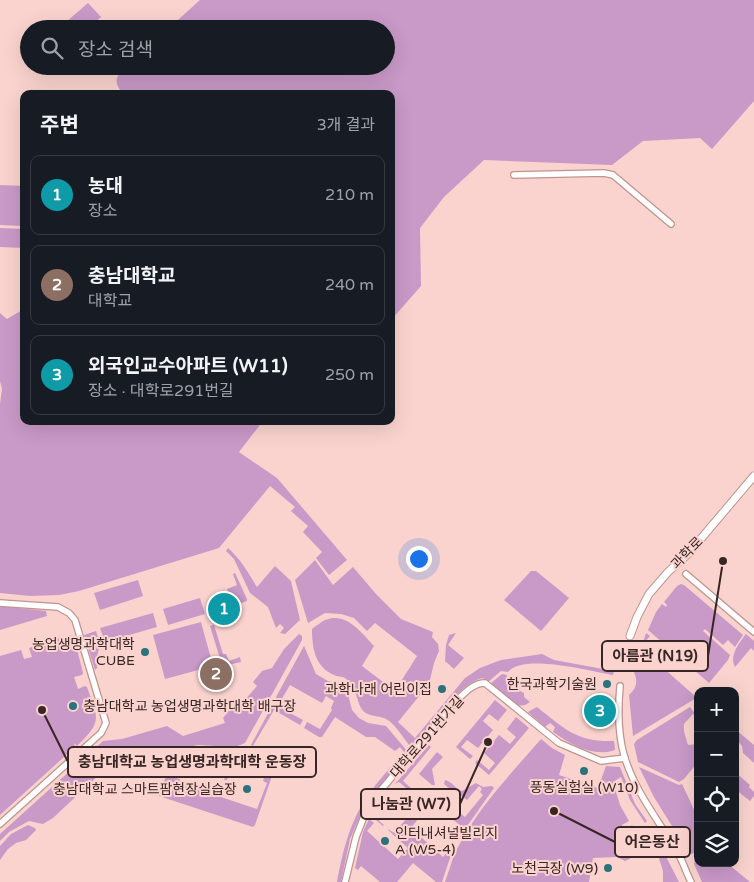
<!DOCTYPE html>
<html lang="ko">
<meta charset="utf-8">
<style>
body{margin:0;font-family:"Varela Round","Noto Sans KR",sans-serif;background:#242831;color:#f1f3f6}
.controls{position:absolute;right:15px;bottom:15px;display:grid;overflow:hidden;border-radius:10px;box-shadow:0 5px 20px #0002}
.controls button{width:45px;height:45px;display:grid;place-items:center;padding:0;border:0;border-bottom:1px solid #363941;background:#171b24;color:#f1f3f6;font:25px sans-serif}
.you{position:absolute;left:418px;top:558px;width:18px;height:18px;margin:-12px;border:4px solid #fff;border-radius:50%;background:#1a73e8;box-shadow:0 0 0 8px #1a73e833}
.badge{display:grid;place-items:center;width:32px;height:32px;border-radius:50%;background:#b45309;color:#fff;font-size:16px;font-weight:700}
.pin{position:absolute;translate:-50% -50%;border:2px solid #fff;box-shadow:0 1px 5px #0006}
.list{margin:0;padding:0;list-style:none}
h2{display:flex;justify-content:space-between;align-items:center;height:65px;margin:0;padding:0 20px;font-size:21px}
h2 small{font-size:16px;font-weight:400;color:#9ea1a6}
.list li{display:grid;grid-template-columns:32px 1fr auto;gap:15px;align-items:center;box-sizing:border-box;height:80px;margin:0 10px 10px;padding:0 10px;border:1px solid #363941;border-radius:10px}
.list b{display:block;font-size:19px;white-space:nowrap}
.list p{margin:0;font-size:16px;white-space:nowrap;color:#9ea1a6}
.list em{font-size:16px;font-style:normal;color:#9ea1a6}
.icon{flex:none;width:28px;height:28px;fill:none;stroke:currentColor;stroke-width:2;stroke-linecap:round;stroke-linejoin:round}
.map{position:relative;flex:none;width:754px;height:882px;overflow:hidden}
.search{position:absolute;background:#171b24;box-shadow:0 5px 20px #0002;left:20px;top:20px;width:375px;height:55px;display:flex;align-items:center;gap:12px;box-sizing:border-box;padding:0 18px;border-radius:28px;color:#9ea1a6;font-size:19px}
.panel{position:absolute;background:#171b24;box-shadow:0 5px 20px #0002;left:20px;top:90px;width:375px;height:335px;border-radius:10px}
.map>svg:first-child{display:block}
</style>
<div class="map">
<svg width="754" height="882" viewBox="0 0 754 882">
<rect width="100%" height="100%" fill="#fad3ce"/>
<g fill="#c999c8">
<path d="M 200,0 L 754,0 L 754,101 L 712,149 L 700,138 L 643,141 L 612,165 L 484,160 L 444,197 L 420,228 L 421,286 L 392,319 L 391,94 L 123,94 C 113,81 115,77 127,66 L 386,66 L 386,29 L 168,29 Z"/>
<path d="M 88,3 L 101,17 L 88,29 L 72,29 L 66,22 Z"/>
<path d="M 0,185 L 24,186 L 24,226 L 0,225 Z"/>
<path d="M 0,228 L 24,229 L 24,248 L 0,247 Z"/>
<path d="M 24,309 L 24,421 L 263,421 L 239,452 L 277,478 L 347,560 L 329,575 L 316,558 L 322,552 L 303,532 L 308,526 L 291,511 L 295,507 L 270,486 L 219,548 L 79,591 L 59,595 L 30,596 L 0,593 L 0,404 L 2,389 L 0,381 L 0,313 L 7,319 Z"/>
<path d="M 228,548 C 242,561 247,571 257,587 L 275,566 L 291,581 L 300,620 L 285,634 L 280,633 L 284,628 L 280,624 L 276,628 L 268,607 L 250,593 L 234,559 L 226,551 Z"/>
<path d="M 315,560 L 333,585 L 353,567 L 376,594 L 401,619 L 433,632 L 432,637 L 438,644 L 439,651 L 434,663 L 429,684 L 398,722 L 415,738 L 465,678 L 480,668 L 501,660 L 542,654 L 554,660 L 614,671 L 613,675 C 590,671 523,653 508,672 L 501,671 L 488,682 L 483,678 C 461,681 426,730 412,748 C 403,739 397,725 386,719 C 378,715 366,717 361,708 C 356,699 356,685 345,678 C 342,676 337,677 334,675 C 315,667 312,648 312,629 C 316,626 321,622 325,620 C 346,611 362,633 374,646 L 362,666 L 395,691 L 417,656 L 375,623 L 367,631 L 354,618 L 341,614 L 325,613 L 308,623 L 295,580 Z"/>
<path d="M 531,571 L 536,571 L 569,598 L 541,631 L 504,600 Z"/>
<path d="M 235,573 L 247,599 L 247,601 L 233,606 L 227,589 L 237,585 L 233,574 Z"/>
<path d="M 138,580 L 143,596 L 100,610 L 94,593 Z"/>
<path d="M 681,584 L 684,585 L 743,635 L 735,647 L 728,640 L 723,645 L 705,629 L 703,631 L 730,655 L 728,660 L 709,683 L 648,630 L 656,612 L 662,604 L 666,607 L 667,605 L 664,602 L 677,586 Z"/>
<path d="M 200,598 L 205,614 L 168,625 L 163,609 Z"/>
<path d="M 0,606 L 46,611 L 47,616 L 0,630 Z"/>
<path d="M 153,613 L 157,627 L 105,642 L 100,628 Z"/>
<path d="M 201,622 L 213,666 L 165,679 L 153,635 Z"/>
<path d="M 214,625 L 223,654 L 226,654 L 229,661 L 240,657 L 241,662 L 223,666 L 222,665 L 210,626 Z"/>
<path d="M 96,631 L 100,644 L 97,657 L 97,668 L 95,670 L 84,635 Z"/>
<path d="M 456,633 L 448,645 L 464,658 L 454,669 L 445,661 L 446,645 L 449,635 Z"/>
<path d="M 646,633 L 650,636 L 643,644 L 646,646 L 643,650 L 696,697 L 698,695 L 698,697 L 633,736 L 629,695 C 637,688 638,681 634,672 Z"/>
<path d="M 299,634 L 302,636 L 302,640 L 245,743 L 235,747 L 198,745 L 138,758 L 117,765 L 101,773 L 53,818 L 43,824 L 29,821 L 9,832 L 0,841 L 0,834 L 103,741 L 122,739 L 167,726 L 183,736 L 225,723 L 223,718 L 233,706 L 242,703 L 257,686 L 253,682 L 262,671 L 272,668 L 284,649 Z"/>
<path d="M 746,634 L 754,641 L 754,651 L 751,648 L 735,667 C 729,656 739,643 746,634 Z"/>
<path d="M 70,635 L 74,637 L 83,673 L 82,675 L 74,677 L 78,689 L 85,686 L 87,687 C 98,719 103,721 77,746 L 74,743 L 75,747 L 0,815 L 0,656 L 21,650 L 24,659 L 32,657 L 29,648 Z"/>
<path d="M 304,646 L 316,674 L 328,681 L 342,685 L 347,691 L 352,710 L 359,718 L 368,723 L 386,726 L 408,752 L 365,805 L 350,839 L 341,882 L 337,882 C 343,849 351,818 371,791 C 381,777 393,765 404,752 L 400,747 L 395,751 L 375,737 L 366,737 L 335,717 L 322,737 L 319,737 L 304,728 L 307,722 L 320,729 L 332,710 L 331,708 L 334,701 L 326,696 L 322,703 L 290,685 L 280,702 L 277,700 L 276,697 Z"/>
<path d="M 502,674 L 507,675 L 506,680 L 508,685 L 524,693 L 524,697 L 530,702 L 525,705 L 516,706 L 490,684 Z"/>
<path d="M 495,700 L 507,710 L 498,721 L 489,714 L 483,721 L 493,730 L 478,748 L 467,740 L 461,747 L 473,756 L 470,759 L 456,747 Z"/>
<path d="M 273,704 L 303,720 L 300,725 L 274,710 L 253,746 L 251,745 Z"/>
<path d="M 537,707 C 565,729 576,742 614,741 L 615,750 C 594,758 570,744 553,732 L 555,727 L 550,723 L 545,727 L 528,712 Z"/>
<path d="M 690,707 L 696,715 L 696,716 L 693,714 L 684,724 C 683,732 686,737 688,745 L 698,744 L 698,762 L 684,779 L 679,782 L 638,762 L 634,744 L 637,740 Z"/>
<path d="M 516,717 L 529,728 L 489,775 L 475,763 L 477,760 L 489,770 L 495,763 L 484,753 L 499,735 L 510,744 L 516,737 L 507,729 Z"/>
<path d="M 735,729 L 754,745 L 754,763 L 743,753 L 742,746 L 735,738 Z"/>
<path d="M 541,739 L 552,748 L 565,755 L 559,775 L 598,788 L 606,766 L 620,767 L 635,804 L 647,821 L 645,823 L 630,800 L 621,777 L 613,782 L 620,805 L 629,821 L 622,825 L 621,841 L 616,857 L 593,858 L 589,882 L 445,882 C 449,871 452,859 457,849 C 478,807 511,774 541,739 Z"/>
<path d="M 429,745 L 431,747 L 403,781 L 419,795 L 421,794 L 426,798 L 425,800 L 429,803 L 433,798 L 434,799 L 434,808 L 432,811 L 428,808 L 426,811 L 422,807 L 424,803 L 399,782 L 395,784 Z"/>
<path d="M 437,752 L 443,757 L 432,769 L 435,785 L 432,785 L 419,774 Z"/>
<path d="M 217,753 L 234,754 L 236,755 L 227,780 L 224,780 L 229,767 L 213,762 Z"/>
<path d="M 248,753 L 273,768 L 273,773 L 255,825 L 253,827 L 159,796 L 173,756 L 178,755 L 175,778 L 180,779 L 179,783 L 257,809 L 267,783 L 263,781 L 265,774 L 242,765 L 246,754 Z"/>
<path d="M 639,767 L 679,785 L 682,784 L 698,818 L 698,851 L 692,854 L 688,852 L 654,797 Z"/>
<path d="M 735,772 L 750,785 L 749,787 L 754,792 L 754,796 L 750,801 L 735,789 Z"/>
<path d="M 445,780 C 453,782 455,789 462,791 L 476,783 L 483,787 L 492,786 L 494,788 L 465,829 L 439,809 L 439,800 L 441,798 L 465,817 L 483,795 L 480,792 L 482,789 L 479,786 L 467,800 L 451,788 L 450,789 L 444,784 Z"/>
<path d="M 387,793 L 401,805 L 398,810 L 392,806 L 379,821 L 384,825 L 383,826 L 370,815 Z"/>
<path d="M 406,809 L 418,819 L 411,828 L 443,857 L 451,847 L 453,849 L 442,882 L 436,882 L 413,863 L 397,882 L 380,882 L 361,866 L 358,870 L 355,868 L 363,832 L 369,819 L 374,823 L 367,831 L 398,859 L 408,848 L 388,830 L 388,829 L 394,833 L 407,818 L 402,814 Z"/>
<path d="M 28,825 L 35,828 L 36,830 L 26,840 L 16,843 L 8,849 L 0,860 L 0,846 L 11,834 Z"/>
<path d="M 632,825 L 646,845 L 642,853 L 625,861 L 619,858 L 621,853 L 631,856 L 634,855 L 638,846 L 636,843 L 626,840 L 627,830 Z"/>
<path d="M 654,833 L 679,882 L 663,882 L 663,871 L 653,839 L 652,834 Z"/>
<path d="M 698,858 L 698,863 L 727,863 L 750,882 L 702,882 L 694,864 L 695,860 Z"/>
</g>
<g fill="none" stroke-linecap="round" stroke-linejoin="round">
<g stroke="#c1948e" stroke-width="8">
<g id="minor">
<path d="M 514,175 L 604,173 L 613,175 L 671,224"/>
<path d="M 686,574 L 754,632"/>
<path d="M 0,603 L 58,607 L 69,613 L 75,620 L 106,723 L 101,733 L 0,824"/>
<path d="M 620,686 C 618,708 618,734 624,755 C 635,793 661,823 680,857 C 684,865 687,874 691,882"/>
<path d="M 345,882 L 356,837 L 365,814 L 376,796 L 454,703 C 463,695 472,683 485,683 L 559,743 L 601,761 L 625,758"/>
</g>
</g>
<g stroke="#c1948e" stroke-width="9">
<path id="tertiary" d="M 630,636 L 637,617 L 649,594 L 668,572 L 688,554 L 754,476"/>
</g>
<use href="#minor" stroke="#fff" stroke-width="5.5"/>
<use href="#tertiary" stroke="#fff" stroke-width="7"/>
</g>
<g fill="#2a727c" stroke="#fad3ce" stroke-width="2">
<circle cx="145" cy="652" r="5"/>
<circle cx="607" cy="684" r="5"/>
<circle cx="442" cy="689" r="5"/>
<circle cx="73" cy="706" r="5"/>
<circle cx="584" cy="771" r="5"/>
<circle cx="247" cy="789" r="5"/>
<circle cx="385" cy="841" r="5"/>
<circle cx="608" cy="868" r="5"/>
</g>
<g text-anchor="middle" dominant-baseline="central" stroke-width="4" stroke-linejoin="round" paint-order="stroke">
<g font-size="14" fill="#382624" stroke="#fad3ce">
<text transform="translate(687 553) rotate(-46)">과학로</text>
<text transform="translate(427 737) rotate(-49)">대학로291번가길</text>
</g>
<g font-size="14" fill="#382624" stroke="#fad3ce" text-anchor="end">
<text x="135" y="644">농업생명과학대학<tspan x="135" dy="16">CUBE</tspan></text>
<text x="597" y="684">한국과학기술원</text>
<text x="432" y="689">과학나래 어린이집</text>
<text x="83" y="706" text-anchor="start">충남대학교 농업생명과학대학 배구장</text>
<text x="584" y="787" text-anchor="middle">풍동실험실 (W10)</text>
<text x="237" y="789">충남대학교 스마트팜현장실습장</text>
<text x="395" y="833" text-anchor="start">인터내셔널빌리지<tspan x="395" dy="16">A (W5-4)</tspan></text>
<text x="598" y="868">노천극장 (W9)</text>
</g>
</g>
<path fill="none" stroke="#382624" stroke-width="2" d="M723 561L708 656M42 710L68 762M488 742L460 804M554 811L615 842"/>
<g fill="#382624" stroke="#fad3ce" stroke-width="2">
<circle cx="723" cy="561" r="5"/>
<circle cx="42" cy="710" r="5"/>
<circle cx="488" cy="742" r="5"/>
<circle cx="554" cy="811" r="5"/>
</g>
<g fill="#fad3ce" stroke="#382624" stroke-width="2">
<rect x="602" y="641" width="106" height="30" rx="5"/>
<rect x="68" y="747" width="248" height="30" rx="5"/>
<rect x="361" y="789" width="99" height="30" rx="5"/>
<rect x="615" y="827" width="75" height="30" rx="5"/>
</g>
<g font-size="15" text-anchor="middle" font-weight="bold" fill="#382624">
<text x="655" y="661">아름관 (N19)</text>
<text x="192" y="767">충남대학교 농업생명과학대학 운동장</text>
<text x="411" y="809">나눔관 (W7)</text>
<text x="652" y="847">어은동산</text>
</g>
</svg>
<div class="controls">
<button>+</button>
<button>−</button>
<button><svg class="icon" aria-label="locate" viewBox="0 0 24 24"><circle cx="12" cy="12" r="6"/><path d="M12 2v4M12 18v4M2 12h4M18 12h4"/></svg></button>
<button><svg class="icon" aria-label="layers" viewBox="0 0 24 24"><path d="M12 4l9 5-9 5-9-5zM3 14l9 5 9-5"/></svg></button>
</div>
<div class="you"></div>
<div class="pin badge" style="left:224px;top:609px;background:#0f9aa8">1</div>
<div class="pin badge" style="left:216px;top:674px;background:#8d6e63">2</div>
<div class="pin badge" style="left:600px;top:711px;background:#0f9aa8">3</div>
<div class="search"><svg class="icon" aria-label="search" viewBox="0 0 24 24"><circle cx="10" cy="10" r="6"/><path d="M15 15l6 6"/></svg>장소 검색</div>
<section class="panel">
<h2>주변<small>3개 결과</small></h2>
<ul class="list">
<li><span class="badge" style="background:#0f9aa8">1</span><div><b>농대</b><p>장소</p></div><em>210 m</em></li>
<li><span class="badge" style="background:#8d6e63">2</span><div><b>충남대학교</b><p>대학교</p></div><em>240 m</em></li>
<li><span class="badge" style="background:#0f9aa8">3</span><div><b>외국인교수아파트 (W11)</b><p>장소 · 대학로291번길</p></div><em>250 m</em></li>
</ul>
</section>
</div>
